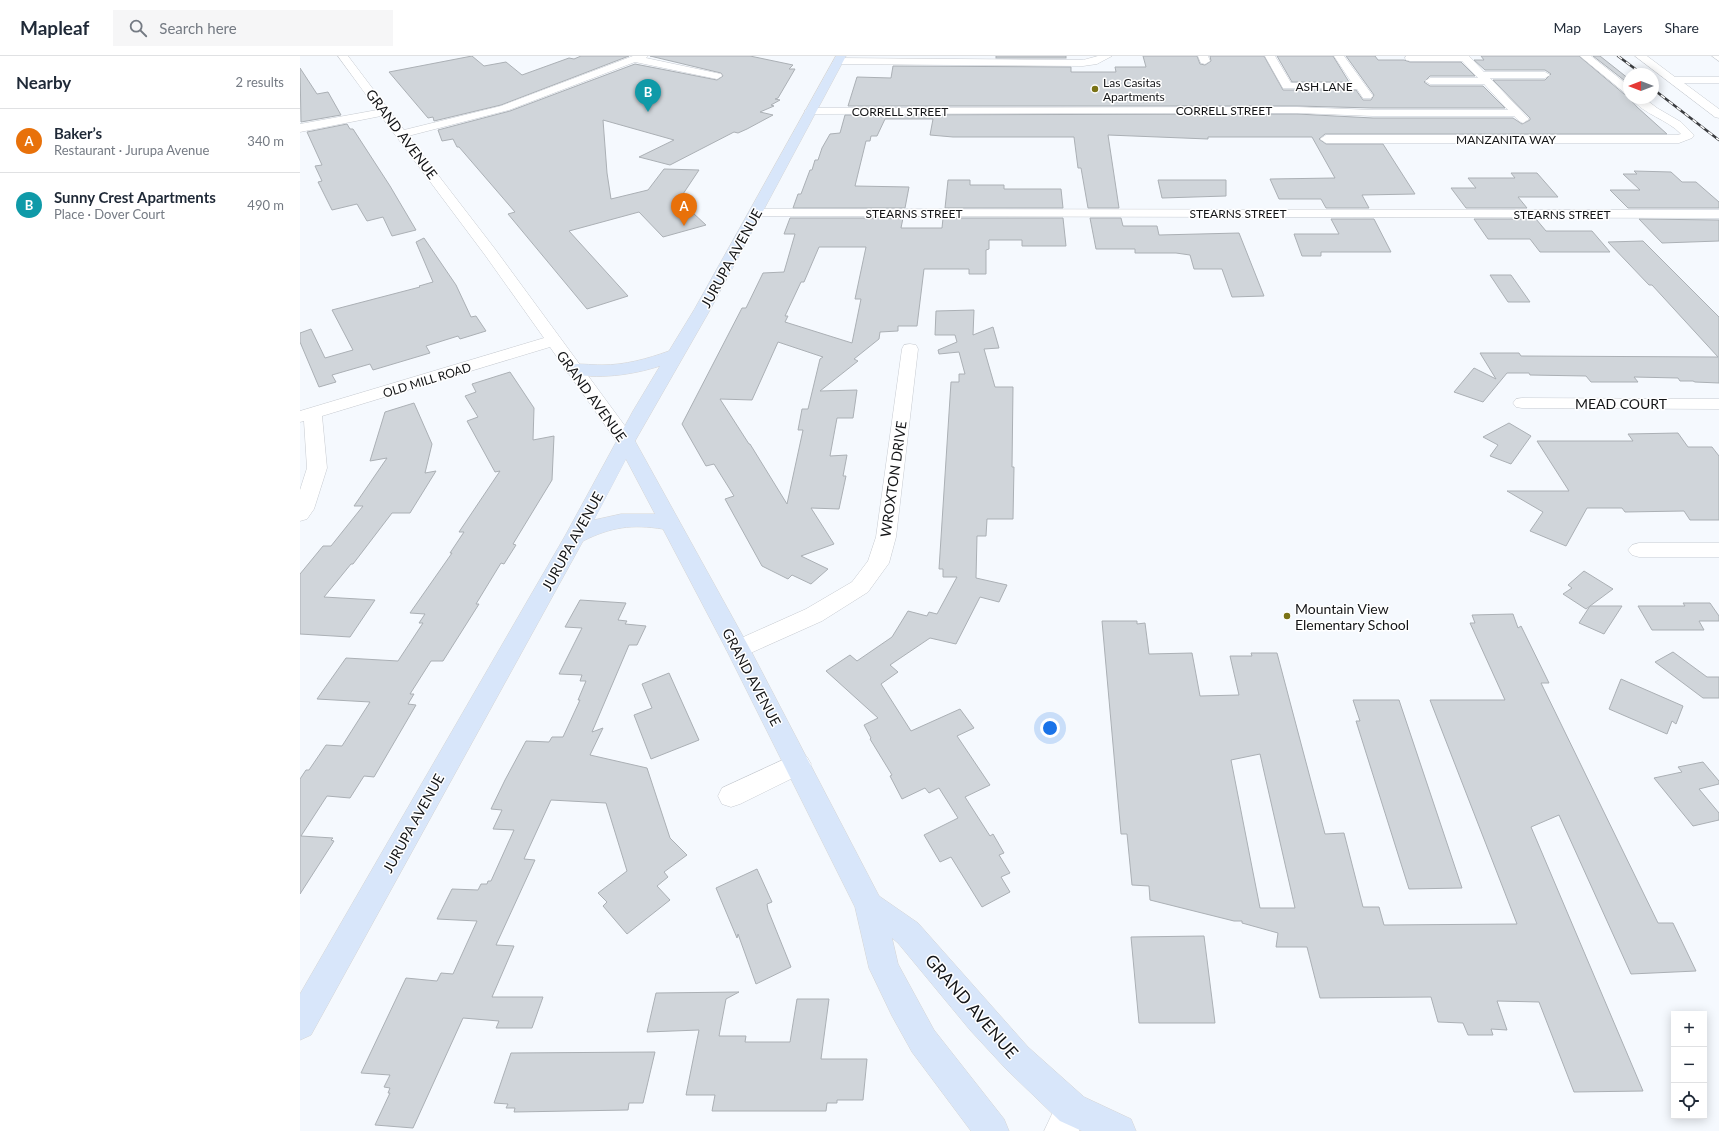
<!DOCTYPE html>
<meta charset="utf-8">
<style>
body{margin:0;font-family:Lato,sans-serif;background:#f6f6f7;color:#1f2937}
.controls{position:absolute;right:12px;bottom:12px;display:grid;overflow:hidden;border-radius:0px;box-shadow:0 2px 10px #0003}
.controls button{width:36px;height:36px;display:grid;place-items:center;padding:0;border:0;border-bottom:1px solid #e0e1e3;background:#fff;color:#1f2937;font:20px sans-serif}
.compass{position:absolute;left:1323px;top:12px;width:36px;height:36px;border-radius:50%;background:#fff;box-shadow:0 2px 10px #0003;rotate:270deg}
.you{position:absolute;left:750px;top:672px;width:14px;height:14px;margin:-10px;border:3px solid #fff;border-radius:50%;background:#1a73e8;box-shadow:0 0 0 6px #1a73e833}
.badge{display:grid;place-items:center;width:26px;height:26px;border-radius:50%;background:#7a7316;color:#fff;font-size:13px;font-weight:700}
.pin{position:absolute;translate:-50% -33px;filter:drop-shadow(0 1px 2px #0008)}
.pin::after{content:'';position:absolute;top:21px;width:14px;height:12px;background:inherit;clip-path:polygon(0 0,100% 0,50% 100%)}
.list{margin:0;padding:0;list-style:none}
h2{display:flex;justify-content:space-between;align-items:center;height:52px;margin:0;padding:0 16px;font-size:17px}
h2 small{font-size:13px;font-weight:400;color:#747a83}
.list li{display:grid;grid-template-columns:26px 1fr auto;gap:12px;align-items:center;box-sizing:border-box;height:64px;padding:0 16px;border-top:1px solid #e0e1e3}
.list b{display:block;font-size:15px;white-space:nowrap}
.list p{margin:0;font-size:13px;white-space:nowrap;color:#747a83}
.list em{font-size:13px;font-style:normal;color:#747a83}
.icon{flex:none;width:22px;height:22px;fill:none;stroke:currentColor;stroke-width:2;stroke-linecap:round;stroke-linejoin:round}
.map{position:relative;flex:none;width:1419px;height:1075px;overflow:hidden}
header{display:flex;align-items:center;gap:24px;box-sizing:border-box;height:56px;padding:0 20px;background:#fff;border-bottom:1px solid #e0e1e3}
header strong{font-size:19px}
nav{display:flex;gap:22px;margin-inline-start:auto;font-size:14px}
.search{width:280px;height:36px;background:#f6f6f7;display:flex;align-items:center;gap:10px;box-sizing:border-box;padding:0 14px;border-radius:0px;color:#747a83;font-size:15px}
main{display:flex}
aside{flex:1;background:#fff}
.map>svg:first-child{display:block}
</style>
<header>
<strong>Mapleaf</strong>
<div class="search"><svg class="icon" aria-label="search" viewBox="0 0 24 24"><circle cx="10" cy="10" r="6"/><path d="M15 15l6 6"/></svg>Search here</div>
<nav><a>Map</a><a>Layers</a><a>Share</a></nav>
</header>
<main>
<aside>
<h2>Nearby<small>2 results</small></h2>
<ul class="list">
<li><span class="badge" style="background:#e8710a">A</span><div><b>Baker’s</b><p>Restaurant · Jurupa Avenue</p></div><em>340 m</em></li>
<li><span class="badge" style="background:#0f9aa8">B</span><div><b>Sunny Crest Apartments</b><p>Place · Dover Court</p></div><em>490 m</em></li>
</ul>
</aside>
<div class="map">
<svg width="1419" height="1075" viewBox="0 0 1419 1075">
<rect width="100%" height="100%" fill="#f5f9fe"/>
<g fill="#d0d5da" stroke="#abb0b5" fill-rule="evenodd">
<path d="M 172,0 L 184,10 L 206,6 L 222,19 L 269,2 L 274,3 L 281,0 L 329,0 L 201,49 L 134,65 L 133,61 L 128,62 L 89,16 Z"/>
<path d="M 350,0 L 450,0 L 493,9 L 489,13 L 495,13 L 478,42 L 475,43 L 480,44 L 471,49 L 474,50 L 460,56 L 473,59 L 447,73 L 438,77 L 434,76 L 370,109 L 339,101 L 374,84 L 303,64 L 307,117 L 311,143 L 348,134 L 364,113 L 399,114 L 379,144 L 406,169 L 363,181 L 339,156 L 269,175 L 328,240 L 287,253 L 208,158 L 215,156 L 159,91 L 157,91 L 153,83 L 142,85 L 138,74 L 210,55 L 335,8 L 417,24 L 423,20 L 421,17 Z"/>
<rect x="696" y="0" width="70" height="2"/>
<path d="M 843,0 L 897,0 L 900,8 L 905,9 L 911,5 L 910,0 L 964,0 L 983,34 L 1056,34 L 1063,44 L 1071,44 L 1074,39 L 1046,0 L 1075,0 L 1078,4 L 1104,4 L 1110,6 L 1161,6 L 1175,20 L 1130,20 L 1124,26 L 1130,30 L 1183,30 L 1205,52 L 1073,52 L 997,50 L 548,50 L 557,21 L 591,22 L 593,10 L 771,11 L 771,16 L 816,16 L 815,11 L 846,11 Z"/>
<path d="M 977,0 L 1033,0 L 1049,26 L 992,26 Z"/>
<path d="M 1181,0 L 1279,0 L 1324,38 L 1329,39 L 1329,42 L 1337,51 L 1367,78 L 1025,78 L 1019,83 L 1026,88 L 1083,88 L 1115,138 L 1062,139 L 1069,152 L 1026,152 L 1021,143 L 979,143 L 970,123 L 1035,122 L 1012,81 L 908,81 L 908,83 L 808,79 L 819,152 L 788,152 L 781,112 L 778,112 L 774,81 L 653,81 L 630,79 L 633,63 L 585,63 L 577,80 L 571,80 L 570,85 L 566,85 L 555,130 L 609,131 L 605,152 L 493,152 L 498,138 L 501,138 L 510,114 L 512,114 L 515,104 L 518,104 L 522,92 L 530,78 L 540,77 L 545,59 L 997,58 L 1073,62 L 1213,62 L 1222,68 L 1230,64 L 1230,62 L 1193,24 L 1245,24 L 1251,18 L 1245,14 L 1185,14 L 1174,4 L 1184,4 Z"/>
<path d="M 1293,0 L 1300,0 L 1305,4 L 1329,23 L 1329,28 Z"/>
<path d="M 0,12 L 17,38 L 28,36 L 41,59 L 1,66 Z"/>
<path d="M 47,68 L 50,73 L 53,73 L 90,130 L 116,174 L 92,180 L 83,161 L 67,165 L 57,148 L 32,154 L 18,126 L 22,125 L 15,110 L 22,109 L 7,76 Z"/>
<path d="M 1334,115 L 1371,116 L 1382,126 L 1396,126 L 1419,146 L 1419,152 L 1328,152 L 1310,134 L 1340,134 L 1323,118 L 1337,118 Z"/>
<path d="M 1211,117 L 1237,117 L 1258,141 L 1218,141 L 1227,152 L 1166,152 L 1151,132 L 1176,132 L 1168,122 L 1215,122 Z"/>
<path d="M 648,124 L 670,124 L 670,129 L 704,129 L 704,133 L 761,133 L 763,152 L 645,152 Z"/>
<path d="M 858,124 L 926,124 L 926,140 L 862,142 Z"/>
<path d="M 490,162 L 603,162 L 601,172 L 642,172 L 643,162 L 763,162 L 766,190 L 722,190 L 722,184 L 689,184 L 689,193 L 686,194 L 686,218 L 669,218 L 669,213 L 624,213 L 617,270 L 598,270 L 598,275 L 580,276 L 579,283 L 554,303 L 558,305 L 520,335 L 557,334 L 553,362 L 537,362 L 530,400 L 547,399 L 543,420 L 546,420 L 539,453 L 511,452 L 534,488 L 501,500 L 528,513 L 511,528 L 492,519 L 488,523 L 462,510 L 425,443 L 434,440 L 414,408 L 406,410 L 382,368 L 442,252 L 446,252 L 463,217 L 484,216 L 495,178 L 484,178 ZM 519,191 L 566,191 L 555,243 L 561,243 L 552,287 L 485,266 L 488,260 L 485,260 L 501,226 L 504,226 ZM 478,286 L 523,301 L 520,303 L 508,353 L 502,353 L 498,374 L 503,374 L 487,448 L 450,388 L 449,388 L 420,343 L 452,344 Z"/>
<path d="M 790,162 L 821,162 L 823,170 L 857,170 L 859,179 L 939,177 L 964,240 L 932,241 L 922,213 L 894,213 L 890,199 L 876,197 L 835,197 L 835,193 L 796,193 Z"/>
<path d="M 1031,163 L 1074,163 L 1091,196 L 1021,196 L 1021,200 L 1002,200 L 994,178 L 1039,178 Z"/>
<path d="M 1174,163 L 1236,163 L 1246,175 L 1292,175 L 1310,196 L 1240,196 L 1230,183 L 1188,183 Z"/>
<path d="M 1339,163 L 1419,164 L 1419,185 L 1362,187 Z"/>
<path d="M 124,182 L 156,229 L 171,261 L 176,260 L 186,275 L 160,283 L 158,280 L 126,290 L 130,297 L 73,314 L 70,308 L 32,319 L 36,326 L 19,331 L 0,286 L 0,277 L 11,273 L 25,302 L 53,294 L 32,254 L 120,231 L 119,230 L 133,226 L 116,186 Z"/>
<path d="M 1343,185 L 1419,261 L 1419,327 L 1395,326 L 1393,325 L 1380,325 L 1378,322 L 1334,321 L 1338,326 L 1291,326 L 1286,320 L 1230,319 L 1229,317 L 1207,317 L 1183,346 L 1154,336 L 1174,312 L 1196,323 L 1180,297 L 1219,297 L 1221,300 L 1418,301 L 1352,229 L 1349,229 L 1308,186 Z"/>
<path d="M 1190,219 L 1211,219 L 1230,246 L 1208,246 Z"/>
<path d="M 674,254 L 673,279 L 693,271 L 699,292 L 684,293 L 695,331 L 713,331 L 712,411 L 714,411 L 713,463 L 687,463 L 686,480 L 677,480 L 676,522 L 707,529 L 699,546 L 680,541 L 656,588 L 630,582 L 590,609 L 598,616 L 581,628 L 611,675 L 660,653 L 674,672 L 657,680 L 690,729 L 665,741 L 690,780 L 693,778 L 704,797 L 699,799 L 710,817 L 701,821 L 710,836 L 682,851 L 651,801 L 640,806 L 624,779 L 658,762 L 639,732 L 629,737 L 625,732 L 602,743 L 590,720 L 592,719 L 570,683 L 571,682 L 564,669 L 578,662 L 526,615 L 550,599 L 557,605 L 592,581 L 608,555 L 627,560 L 629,556 L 637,558 L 657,521 L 643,521 L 643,513 L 639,513 L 651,326 L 659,326 L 659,318 L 665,318 L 659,296 L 639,298 L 638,294 L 657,286 L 655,279 L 635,279 L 636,255 Z"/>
<path d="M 210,316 L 234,352 L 233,384 L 254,380 L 252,424 L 213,488 L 216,489 L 204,508 L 201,507 L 176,548 L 179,548 L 143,605 L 131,605 L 110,638 L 114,638 L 108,648 L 116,649 L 74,721 L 64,720 L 50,742 L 27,740 L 1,780 L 33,782 L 31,784 L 34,785 L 0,838 L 0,723 L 6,714 L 9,714 L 26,689 L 42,690 L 70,646 L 17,643 L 46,602 L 98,605 L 123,567 L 119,567 L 125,558 L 110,557 L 152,497 L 150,497 L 164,476 L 159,476 L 200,415 L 195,416 L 167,365 L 178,361 L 165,340 L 176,336 L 172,328 Z"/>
<path d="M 114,347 L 132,388 L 125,417 L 136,415 L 110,457 L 92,457 L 53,508 L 51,508 L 24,541 L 75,544 L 50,581 L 0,578 L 0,518 L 23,490 L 31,490 L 63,450 L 54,450 L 87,402 L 70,405 L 85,356 Z"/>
<path d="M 1209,367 L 1231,380 L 1211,408 L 1190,400 L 1198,389 L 1183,381 Z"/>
<path d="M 1378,377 L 1388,391 L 1412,391 L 1419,400 L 1419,464 L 1390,464 L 1384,455 L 1325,456 L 1322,452 L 1287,452 L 1266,490 L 1230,475 L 1243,456 L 1207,435 L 1269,435 L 1237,385 L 1333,385 L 1328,378 Z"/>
<path d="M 1284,515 L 1313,533 L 1286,553 L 1263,538 L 1272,532 L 1268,529 Z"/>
<path d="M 280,544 L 326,547 L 318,564 L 327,565 L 325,568 L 346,570 L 337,589 L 329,589 L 292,676 L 303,672 L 290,699 L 347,712 L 370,782 L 387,799 L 364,816 L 368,821 L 357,830 L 370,844 L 327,878 L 303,850 L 307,846 L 298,837 L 327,815 L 306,747 L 251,744 L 224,803 L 235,804 L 196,889 L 214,890 L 192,941 L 243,941 L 232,972 L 196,972 L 199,965 L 163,962 L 113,1072 L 75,1069 L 90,1037 L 88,1037 L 90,1032 L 84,1031 L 90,1019 L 61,1017 L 106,922 L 137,925 L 141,917 L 153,918 L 177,865 L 137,863 L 152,833 L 178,834 L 181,828 L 187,828 L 188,825 L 191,825 L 214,774 L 193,773 L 202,754 L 191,753 L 205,724 L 226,685 L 249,686 L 252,681 L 263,681 L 280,644 L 278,644 L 286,625 L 280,625 L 282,619 L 259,618 L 282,572 L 265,571 Z"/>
<path d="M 1383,547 L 1410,547 L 1419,560 L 1419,565 L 1399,565 L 1404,574 L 1352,574 L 1338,550 L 1385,550 Z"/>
<path d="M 1290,550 L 1322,550 L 1304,578 L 1279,567 Z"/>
<path d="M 1213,558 L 1218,572 L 1221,570 L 1249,627 L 1241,627 L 1358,867 L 1373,867 L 1396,915 L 1331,918 L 1259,759 L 1231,771 L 1343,1035 L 1274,1036 L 1239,946 L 1197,945 L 1207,974 L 1191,973 L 1193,979 L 1168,979 L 1163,967 L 1138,966 L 1131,941 L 1020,942 L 1007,891 L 976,891 L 978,877 L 942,867 L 942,865 L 934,865 L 850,844 L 849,830 L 832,829 L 827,778 L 821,778 L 802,565 L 837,565 L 837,568 L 845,567 L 849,598 L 892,597 L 900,640 L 939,639 L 930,600 L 952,600 L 951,597 L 977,597 L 1025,778 L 1044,777 L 1063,851 L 1079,851 L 1084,869 L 1217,868 L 1130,644 L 1205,644 L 1170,567 L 1175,567 L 1172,559 ZM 960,698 L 995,852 L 960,852 L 931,704 Z"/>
<path d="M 1373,596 L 1407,621 L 1419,621 L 1419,642 L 1403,642 L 1355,606 Z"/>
<path d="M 369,617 L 399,684 L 351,703 L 334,659 L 352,652 L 342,628 Z"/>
<path d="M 1321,623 L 1383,650 L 1376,668 L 1372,665 L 1367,678 L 1309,653 Z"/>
<path d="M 1053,644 L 1099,644 L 1162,832 L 1109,833 L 1056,665 L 1060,665 Z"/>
<path d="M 1403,706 L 1419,725 L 1419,728 L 1399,733 L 1419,757 L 1419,764 L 1393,770 L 1354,722 L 1382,716 L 1378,711 Z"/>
<path d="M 457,813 L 472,846 L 467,848 L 468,854 L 491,911 L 456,928 L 438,878 L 437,882 L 416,832 Z"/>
<path d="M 904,880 L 915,967 L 839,967 L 831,881 Z"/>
<path d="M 439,936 L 426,943 L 419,980 L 446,980 L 445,986 L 490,986 L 497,943 L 529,943 L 521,1003 L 567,1003 L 563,1044 L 537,1044 L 537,1047 L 527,1047 L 526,1055 L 412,1055 L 415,1039 L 386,1039 L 399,974 L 347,976 L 356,937 Z"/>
<path d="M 355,996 L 343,1047 L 329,1047 L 328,1054 L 214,1056 L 215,1052 L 206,1052 L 208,1048 L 194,1047 L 211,997 Z"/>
</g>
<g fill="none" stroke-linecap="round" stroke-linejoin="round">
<g stroke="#c7cbd1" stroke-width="1">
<g id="minor">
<path d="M 38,0 L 48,0 L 104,74 L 201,50 L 333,0 L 348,0 L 346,2 L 421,18 L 422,20 L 417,23 L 335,6 L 209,54 L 108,80 L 195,193 L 333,381 L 335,385 L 333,389 L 326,391 L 319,389 L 250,291 L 22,360 L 27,412 L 14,453 L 7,463 L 0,465 L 0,434 L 7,412 L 4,365 L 0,366 L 0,355 L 244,282 L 185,199 L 81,60 L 0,76 L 0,68 L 77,54 Z"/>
<path d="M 798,0 L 812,0 L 797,8 L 783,10 L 538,8 L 533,5 L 538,2 L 783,4 Z"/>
<path d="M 898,0 L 908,0 L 910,5 L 905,8 L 901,7 Z"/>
<path d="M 965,0 L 975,0 L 991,27 L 1052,27 L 1034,0 L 1044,0 L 1073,40 L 1071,42 L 1063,42 L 1057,33 L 983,32 Z"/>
<path d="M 1106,0 L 1169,0 L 1184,16 L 1245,16 L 1250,19 L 1245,22 L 1190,22 L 1227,61 L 1229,63 L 1223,67 L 1219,65 L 1214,60 L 1073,60 L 997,57 L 510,58 L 504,55 L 510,52 L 997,51 L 1073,54 L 1208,54 L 1184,28 L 1130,28 L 1125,25 L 1130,22 L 1178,22 L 1162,5 L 1110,5 L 1106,4 L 1105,2 Z"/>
<path d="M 1280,0 L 1291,0 L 1329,30 L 1329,38 L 1325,37 Z"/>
<path d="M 1335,0 L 1347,0 L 1375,21 L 1419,21 L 1419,27 L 1384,27 L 1419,53 L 1419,62 L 1415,61 Z"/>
<path d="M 1412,0 L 1419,0 L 1419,5 Z"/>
<path d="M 1331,42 L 1344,42 L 1357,52 L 1381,66 L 1394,79 L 1392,82 L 1379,87 L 1026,87 L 1020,83 L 1026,79 L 1377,79 L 1381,78 C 1367,63 1344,59 1331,42 Z"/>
<path d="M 456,153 L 1419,154 L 1419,162 L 451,160 L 449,157 L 451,154 Z"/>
<path d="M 610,288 L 616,289 L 618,293 L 596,481 L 589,507 L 568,536 L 522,565 L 446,599 L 438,602 L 430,599 L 426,593 L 430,587 L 506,553 L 552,526 L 568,505 L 576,481 L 602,293 L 604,289 Z"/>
<path d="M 1222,342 L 1419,343 L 1419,353 L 1222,352 L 1216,351 L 1213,347 L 1216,343 Z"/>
<path d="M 1339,487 L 1419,487 L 1419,501 L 1339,501 L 1332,499 L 1328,494 L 1332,489 Z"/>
<path d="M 498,697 L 507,701 L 511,708 L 507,715 L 440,748 L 431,751 L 422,748 L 418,740 L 422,732 Z"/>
<path d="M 772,1036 L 784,1041 L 789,1053 L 779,1075 L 744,1075 L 760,1041 Z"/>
</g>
</g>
<g stroke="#d5d5d5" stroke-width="1">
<path id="major" d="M 536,0 L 546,0 L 410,254 L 335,385 L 450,593 L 579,840 L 618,867 L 728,991 L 784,1041 L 831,1063 L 836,1075 L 782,1075 L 760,1065 L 706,1013 L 670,974 L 598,887 L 592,882 L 598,908 L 634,974 L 704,1063 L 709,1075 L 671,1075 L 612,996 L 592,960 L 569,912 L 555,851 L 426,593 L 363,473 C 332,468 311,471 283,485 L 11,979 L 0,984 L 0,938 L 265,480 L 333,355 L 360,310 C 332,319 297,324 267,317 L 264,313 L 267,309 C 278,307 290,309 302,309 C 325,309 347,303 369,295 L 394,254 ZM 326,403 L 355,458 L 321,458 L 294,464 Z"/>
</g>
<use href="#minor" fill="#fff" fill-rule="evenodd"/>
<use href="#major" fill="#d8e6fa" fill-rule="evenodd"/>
<g stroke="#3b3d40" stroke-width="2.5">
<g id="rail">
<path d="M 1318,0 L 1342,18"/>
<path d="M 1353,33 L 1419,84"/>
</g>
</g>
<use href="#rail" stroke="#fff" stroke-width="1.5" stroke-dasharray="5" stroke-linecap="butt"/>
</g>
<g fill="#7a7316" stroke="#fff" stroke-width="1.5">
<circle cx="795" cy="33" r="4"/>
<circle cx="987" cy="560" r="4"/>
</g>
<g text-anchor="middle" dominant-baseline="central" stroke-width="3" stroke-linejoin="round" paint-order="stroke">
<g font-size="12" fill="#141517" stroke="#fff" text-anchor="start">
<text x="803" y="26">Las Casitas<tspan x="803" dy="14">Apartments</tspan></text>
</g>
<g font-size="12" fill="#141517" stroke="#fff">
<text x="1024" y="30">ASH LANE</text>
<text x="924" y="54">CORRELL STREET</text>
<text x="600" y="55">CORRELL STREET</text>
<text x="1206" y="83">MANZANITA WAY</text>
<text x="614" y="157">STEARNS STREET</text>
<text x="938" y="157">STEARNS STREET</text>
<text x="1262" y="158">STEARNS STREET</text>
<text transform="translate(127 324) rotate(-17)">OLD MILL ROAD</text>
</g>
<g font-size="14" fill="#141517" stroke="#fff">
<text transform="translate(102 78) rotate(53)">GRAND AVENUE</text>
<text transform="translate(431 202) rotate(-61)">JURUPA AVENUE</text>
<text transform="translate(292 340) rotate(54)">GRAND AVENUE</text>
<text x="1321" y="347">MEAD COURT</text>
<text transform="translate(593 423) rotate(-82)">WROXTON DRIVE</text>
<text transform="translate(272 485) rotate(-61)">JURUPA AVENUE</text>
<text transform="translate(452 621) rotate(62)">GRAND AVENUE</text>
<text transform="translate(113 767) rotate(-61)">JURUPA AVENUE</text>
</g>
<g font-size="14" fill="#141517" stroke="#fff" text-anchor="start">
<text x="995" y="552">Mountain View<tspan x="995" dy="16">Elementary School</tspan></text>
</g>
<g font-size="17" fill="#141517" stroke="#fff">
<text transform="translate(672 950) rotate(49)">GRAND AVENUE</text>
</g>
</g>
</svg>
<div class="controls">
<button>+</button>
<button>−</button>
<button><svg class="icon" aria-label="locate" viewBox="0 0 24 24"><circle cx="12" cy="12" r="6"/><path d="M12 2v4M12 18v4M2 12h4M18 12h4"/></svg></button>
</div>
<svg class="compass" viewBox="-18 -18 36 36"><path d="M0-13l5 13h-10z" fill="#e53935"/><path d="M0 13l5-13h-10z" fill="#747a83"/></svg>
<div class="you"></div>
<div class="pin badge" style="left:384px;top:170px;background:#e8710a">A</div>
<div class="pin badge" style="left:348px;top:56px;background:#0f9aa8">B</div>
</div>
</main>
